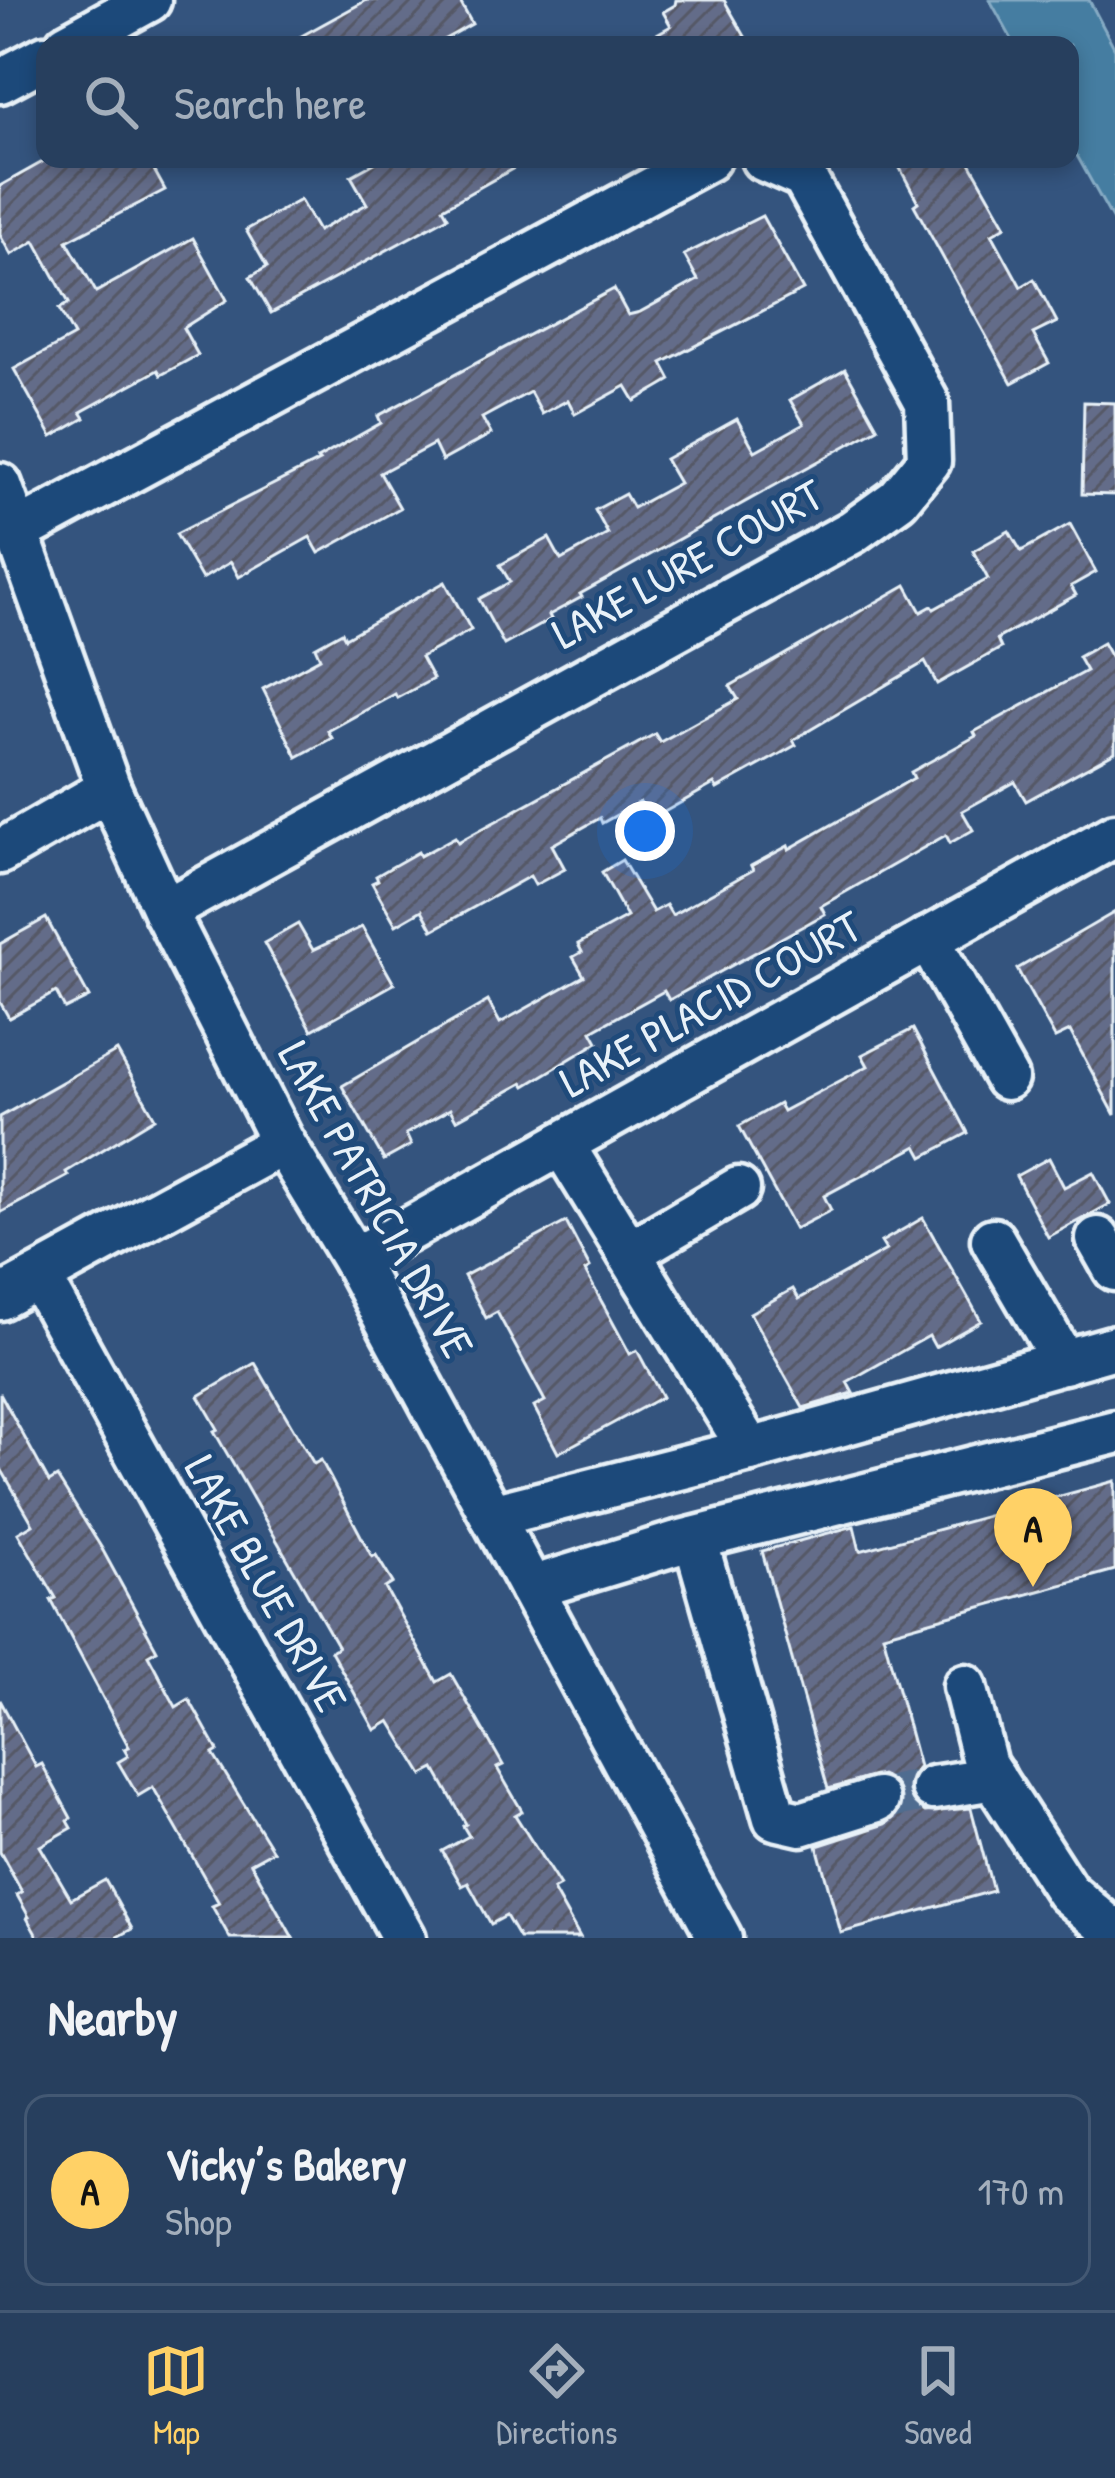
<!DOCTYPE html>
<meta charset="utf-8">
<style>
body{margin:0;font-family:"Patrick Hand",sans-serif;background:#334a67;color:#f1f3f6}
.you{position:absolute;left:645px;top:831px;width:42px;height:42px;margin:-30px;border:9px solid #fff;border-radius:50%;background:#1a73e8;box-shadow:0 0 0 18px #1a73e833}
.badge{display:grid;place-items:center;width:78px;height:78px;border-radius:50%;background:#ffd166;color:#111;font-size:39px;font-weight:700}
.pin{position:absolute;translate:-50% -99px;filter:drop-shadow(0 3px 6px #0008)}
.pin::after{content:'';position:absolute;top:63px;width:42px;height:36px;background:inherit;clip-path:polygon(0 0,100% 0,50% 100%)}
.list{margin:0;padding:0;list-style:none}
h2{display:flex;justify-content:space-between;align-items:center;height:156px;margin:0;padding:0 48px;font-size:51px}
h2 small{font-size:39px;font-weight:400;color:#a4afbc}
.list li{display:grid;grid-template-columns:78px 1fr auto;gap:36px;align-items:center;box-sizing:border-box;height:192px;margin:0 24px 24px;padding:0 24px;border:3px solid #435873;border-radius:24px}
.list b{display:block;font-size:45px;white-space:nowrap}
.list p{margin:0;font-size:39px;white-space:nowrap;color:#a4afbc}
.list em{font-size:39px;font-style:normal;color:#a4afbc}
.icon{flex:none;width:66px;height:66px;fill:none;stroke:currentColor;stroke-width:2;stroke-linecap:round;stroke-linejoin:round}
.map{position:relative;flex:none;width:1115px;height:1938px;overflow:hidden}
.search{position:absolute;background:#273f5e;box-shadow:0 6px 18px #0003;left:36px;right:36px;top:36px;height:132px;display:flex;align-items:center;gap:30px;box-sizing:border-box;padding:0 42px;border-radius:24px;color:#a4afbc;font-size:45px}
.sheet{height:372px;background:#273f5e}
nav{display:flex;justify-content:space-around;align-items:center;box-sizing:border-box;height:168px;border-top:3px solid #435873;background:#273f5e;font-size:33px;color:#a4afbc}
nav a{display:grid;justify-items:center;gap:6px}
nav .on{color:#ffd166}
.map>svg:first-child{display:block}
</style>
<div class="map">
<svg width="1115" height="1938" viewBox="0 0 1115 1938">
<defs>
<pattern id="building-hatch" width="6" height="6" patternUnits="userSpaceOnUse" patternTransform="scale(3)"><rect width="6" height="6" fill="#646c89"/><path d="M-1 1l2-2M0 6l6-6M5 7l2-2" fill="none" stroke="#545866"/></pattern>
</defs>
<rect width="100%" height="100%" fill="#34547e"/>
<filter id="ink" filterUnits="userSpaceOnUse"><feTurbulence type="fractalNoise" baseFrequency=".00833" numOctaves="2"/><feDisplacementMap in="SourceGraphic" scale="24" xChannelSelector="R" yChannelSelector="G"/><feConvolveMatrix kernelMatrix="1 2 1 2 8 2 1 2 1" color-interpolation-filters="sRGB"/></filter>
<g filter="url(#ink)">
<path fill="#457da1" stroke="#86abc4" stroke-width="3" d="M 990,0 L 1089,0 L 1115,49 L 1115,224 L 1070,143 L 1070,45 L 1015,45 Z"/>
<g fill="url(#building-hatch)" stroke="#e8f1f8" stroke-width="3">
<path d="M 367,0 L 459,0 L 472,24 L 434,45 L 285,45 Z"/>
<path d="M 676,0 L 724,0 L 750,45 L 637,45 L 671,26 L 663,12 L 675,5 Z"/>
<path d="M 48,159 L 148,159 L 165,190 L 67,241 L 96,292 L 193,238 L 227,300 L 183,328 L 198,355 L 161,375 L 158,370 L 81,412 L 85,418 L 52,437 L 14,369 L 74,336 L 59,309 L 69,303 L 35,241 L 11,255 L 0,235 L 0,186 Z"/>
<path d="M 382,159 L 530,159 L 443,208 L 448,217 L 271,313 L 250,277 L 267,267 L 246,230 L 300,200 L 318,231 L 367,204 L 351,176 Z"/>
<path d="M 895,159 L 968,159 L 1006,226 L 992,234 L 1021,287 L 1034,279 L 1057,322 L 1033,334 L 1049,363 L 1012,383 L 914,205 L 918,202 Z"/>
<path d="M 762,216 L 803,290 L 662,363 L 671,380 L 635,401 L 626,386 L 575,414 L 568,400 L 542,414 L 530,392 L 482,418 L 491,434 L 442,461 L 434,444 L 380,473 L 400,508 L 319,553 L 310,537 L 239,577 L 231,562 L 202,579 L 176,534 L 319,461 L 317,459 L 381,423 L 378,416 L 614,289 L 628,315 L 640,312 L 698,280 L 684,255 Z"/>
<path d="M 845,369 L 878,428 L 580,594 L 582,597 L 549,615 L 551,619 L 504,645 L 479,599 L 510,582 L 500,565 L 549,538 L 561,560 L 608,534 L 595,510 L 625,494 L 633,508 L 679,483 L 665,459 L 737,419 L 755,451 L 804,424 L 790,400 Z"/>
<path d="M 1084,402 L 1115,403 L 1115,495 L 1082,494 Z"/>
<path d="M 1070,524 L 1096,572 L 1071,586 L 1076,595 L 997,639 L 1001,648 L 937,684 L 925,662 L 793,740 L 796,745 L 717,789 L 714,784 L 650,820 L 640,802 L 602,823 L 600,818 L 552,845 L 565,869 L 535,885 L 530,876 L 433,930 L 422,910 L 396,925 L 372,883 L 378,880 L 376,876 L 418,852 L 420,856 L 455,837 L 458,842 L 655,734 L 660,742 L 738,699 L 730,686 L 906,585 L 921,612 L 932,606 L 934,609 L 988,579 L 973,551 L 1009,531 L 1021,551 Z"/>
<path d="M 445,582 L 471,630 L 421,657 L 433,679 L 397,698 L 395,694 L 328,731 L 332,738 L 297,757 L 263,689 L 320,658 L 315,647 L 342,632 L 345,638 Z"/>
<path d="M 1103,643 L 1111,657 L 1115,655 L 1115,752 L 1026,801 L 1015,782 L 962,811 L 973,830 L 950,843 L 946,835 L 821,906 L 825,914 L 669,1000 L 664,991 L 592,1031 L 598,1042 L 525,1086 L 523,1083 L 456,1120 L 450,1109 L 406,1134 L 411,1145 L 384,1160 L 342,1086 L 488,1001 L 500,1023 L 584,976 L 573,957 L 582,952 L 578,944 L 627,917 L 602,872 L 622,860 L 653,912 L 666,905 L 672,915 L 753,870 L 751,866 L 788,846 L 789,849 L 914,778 L 911,772 L 976,736 L 974,732 L 1086,671 L 1078,657 Z"/>
<path d="M 1115,912 L 1115,1115 L 1070,1031 L 1055,1038 L 1017,969 Z"/>
<path d="M 46,918 L 89,997 L 65,1009 L 56,992 L 9,1018 L 0,1002 L 0,944 Z"/>
<path d="M 298,924 L 313,950 L 362,927 L 394,984 L 312,1030 L 264,943 Z"/>
<path d="M 913,1029 L 968,1133 L 923,1157 L 917,1146 L 824,1196 L 831,1210 L 795,1229 L 739,1126 L 779,1104 L 783,1111 L 868,1066 L 862,1055 Z"/>
<path d="M 117,1051 L 155,1118 L 66,1172 L 68,1176 L 0,1213 L 0,1117 Z"/>
<path d="M 1049,1158 L 1064,1187 L 1093,1172 L 1110,1204 L 1048,1237 L 1016,1176 Z"/>
<path d="M 923,1218 L 981,1321 L 935,1347 L 929,1336 L 847,1382 L 853,1393 L 803,1408 L 750,1313 L 793,1289 L 799,1299 L 886,1250 L 881,1242 Z"/>
<path d="M 566,1222 L 590,1268 L 585,1271 L 630,1354 L 637,1350 L 662,1397 L 558,1453 L 534,1407 L 545,1401 L 497,1312 L 486,1318 L 464,1276 Z"/>
<path d="M 255,1363 L 314,1464 L 321,1460 L 372,1557 L 376,1555 L 393,1583 L 385,1588 L 437,1682 L 451,1674 L 503,1765 L 497,1768 L 522,1811 L 515,1815 L 560,1886 L 553,1890 L 580,1938 L 519,1938 L 506,1916 L 491,1924 L 468,1883 L 462,1886 L 442,1851 L 469,1836 L 463,1826 L 466,1824 L 435,1769 L 423,1775 L 390,1721 L 375,1730 L 331,1651 L 338,1647 L 214,1431 L 218,1429 L 199,1396 Z"/>
<path d="M 0,1393 L 49,1482 L 57,1477 L 101,1547 L 157,1650 L 148,1655 L 176,1707 L 189,1699 L 218,1751 L 213,1754 L 273,1851 L 251,1863 L 293,1938 L 230,1938 L 212,1906 L 219,1903 L 153,1787 L 138,1796 L 118,1762 L 128,1756 L 124,1749 L 129,1747 L 51,1600 L 56,1598 L 18,1533 L 33,1524 L 0,1467 Z"/>
<path d="M 1115,1481 L 1115,1570 L 883,1634 L 919,1767 L 910,1778 L 908,1793 L 914,1805 L 925,1812 L 971,1808 L 993,1891 L 841,1933 L 817,1846 L 886,1824 L 896,1816 L 902,1793 L 895,1782 L 881,1775 L 828,1789 L 762,1551 L 854,1526 L 860,1551 Z"/>
<path d="M 0,1700 L 36,1767 L 42,1764 L 71,1818 L 68,1821 L 72,1828 L 40,1846 L 71,1899 L 105,1880 L 132,1929 L 115,1938 L 38,1938 L 27,1918 L 29,1917 L 17,1895 L 22,1892 L 0,1852 Z"/>
</g>
<g fill="none" stroke-linecap="round" stroke-linejoin="round">
<path stroke="#4f6c90" stroke-width="42" stroke-dasharray="42 21" stroke-linecap="butt" d="M 877,1800 L 933,1788"/>
<g stroke="#e8f1f8" stroke-width="51">
<g id="minor">
<path d="M 67,45 L 149,0"/>
<path d="M 0,81 L 45,57"/>
<path d="M 0,485 L 109,789 L 165,911 L 283,1143 L 354,1260 L 720,1938"/>
<path d="M 19,531 L 708,159"/>
<path d="M 0,852 L 109,789"/>
<path d="M 165,911 L 852,532 L 898,499 L 929,461 L 927,402 L 804,177 L 763,159"/>
<path d="M 928,939 L 1006,1078"/>
<path d="M 1098,1239 L 1115,1269"/>
<path d="M 993,1240 L 1064,1362"/>
<path d="M 629,1253 L 738,1189"/>
<path d="M 354,1260 L 1115,835"/>
<path d="M 39,1277 L 404,1938"/>
<path d="M 0,1298 L 283,1143"/>
<path d="M 750,1450 L 1115,1347"/>
<path d="M 492,1516 L 750,1450 L 562,1144"/>
<path d="M 695,1539 L 775,1818 L 801,1824 L 877,1800"/>
<path d="M 531,1588 L 677,1543 L 1115,1432"/>
<path d="M 965,1686 L 985,1765 L 1067,1892 L 1115,1933"/>
<path d="M 933,1788 L 994,1778"/>
</g>
</g>
<use href="#minor" stroke="#1f4a7a" stroke-width="42"/>
</g>
</g>
<g text-anchor="middle" dominant-baseline="central" stroke-width="10" stroke-linejoin="round" paint-order="stroke">
<g font-size="45" fill="#e8f1f8" stroke="#1f4a7a">
<text transform="translate(687 563) rotate(-29)">LAKE LURE COURT</text>
<text transform="translate(710 1003) rotate(-29)">LAKE PLACID COURT</text>
<text transform="translate(377 1199) rotate(61)">LAKE PATRICIA DRIVE</text>
<text transform="translate(267 1583) rotate(61)">LAKE BLUE DRIVE</text>
</g>
</g>
</svg>
<div class="you"></div>
<div class="pin badge" style="left:1033px;top:1587px">A</div>
<div class="search"><svg class="icon" aria-label="search" viewBox="0 0 24 24"><circle cx="10" cy="10" r="6"/><path d="M15 15l6 6"/></svg>Search here</div>
</div>
<section class="sheet">
<h2>Nearby<small></small></h2>
<ul class="list">
<li><span class="badge">A</span><div><b>Vicky’s Bakery</b><p>Shop</p></div><em>170 m</em></li>
</ul>
</section>
<nav>
<a class="on"><svg class="icon" aria-label="map" viewBox="0 0 24 24"><path d="M3 6l6-2 6 2 6-2v14l-6 2-6-2-6 2zM9 4v14M15 6v14"/></svg>Map</a>
<a><svg class="icon" aria-label="directions" viewBox="0 0 24 24"><path d="M12 3l9 9-9 9-9-9zM9 14v-3h6M13 9l2 2-2 2"/></svg>Directions</a>
<a><svg class="icon" aria-label="saved" viewBox="0 0 24 24"><path d="M7 4h10v16l-5-4-5 4z"/></svg>Saved</a>
</nav>
